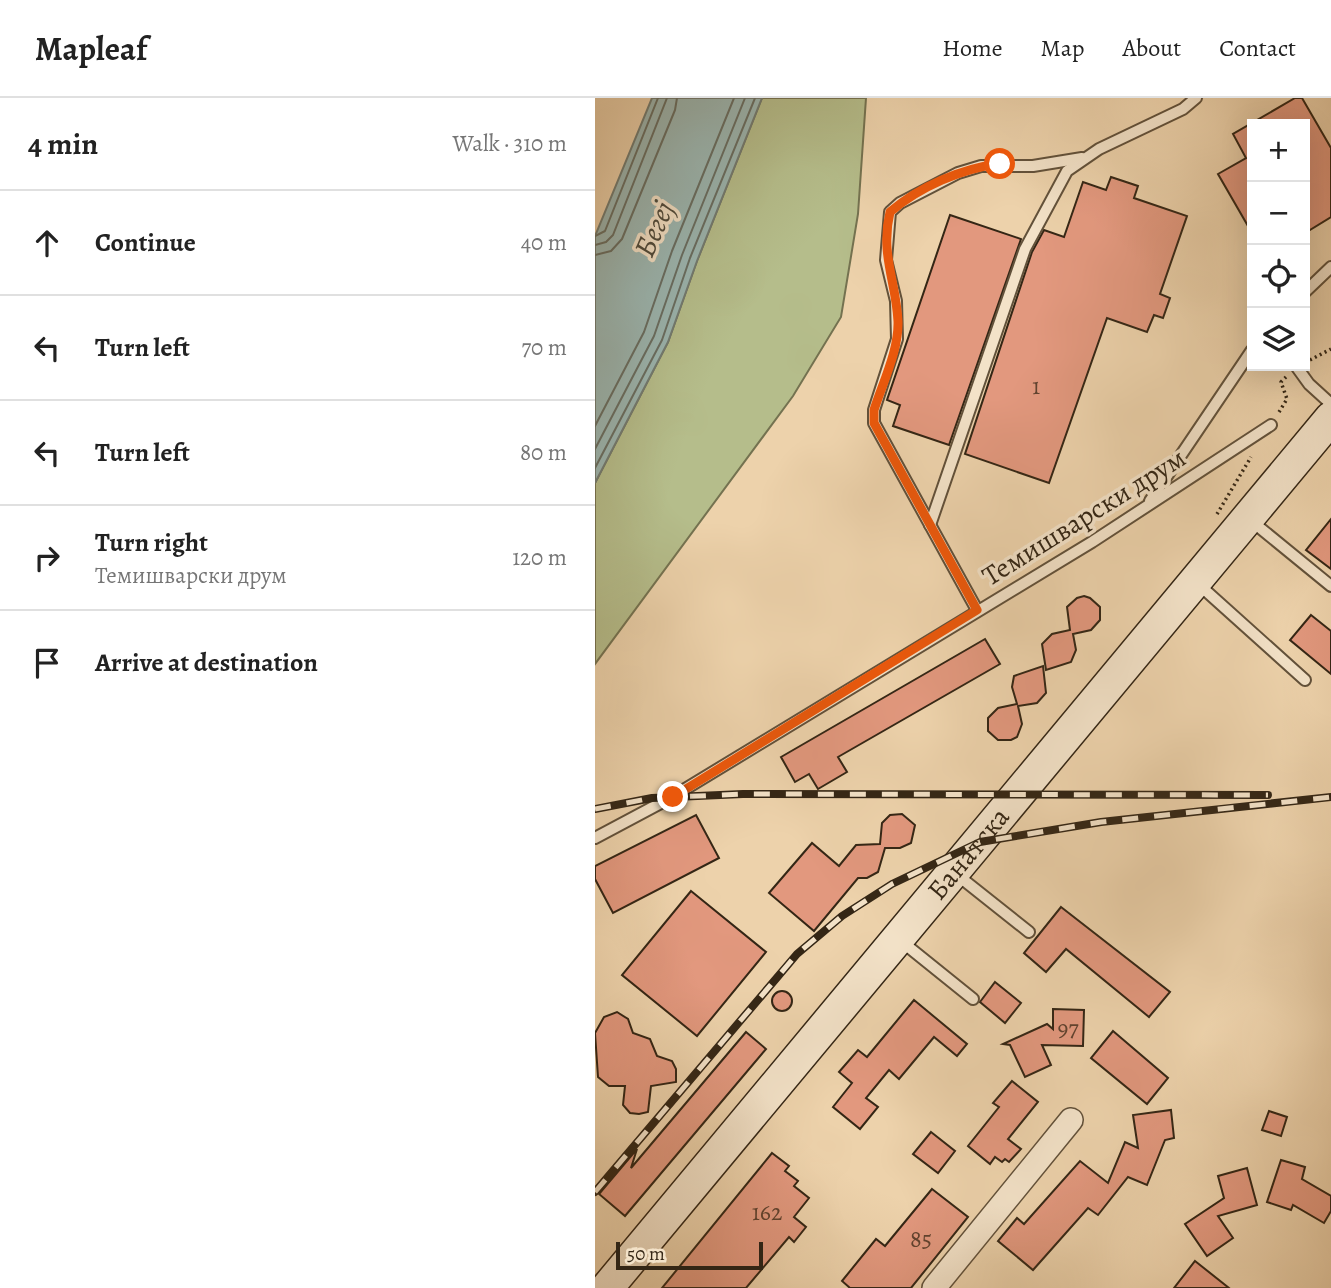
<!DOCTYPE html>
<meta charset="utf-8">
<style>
body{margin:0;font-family:Alegreya,serif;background:#f6f6f6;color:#222}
.controls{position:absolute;right:21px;top:21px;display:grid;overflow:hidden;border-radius:0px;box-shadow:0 7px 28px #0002}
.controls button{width:63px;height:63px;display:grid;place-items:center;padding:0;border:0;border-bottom:2px solid #e0e0e0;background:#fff;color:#222;font:35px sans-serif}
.scale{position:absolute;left:21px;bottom:18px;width:147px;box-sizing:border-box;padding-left:7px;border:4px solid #342615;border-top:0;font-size:19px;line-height:24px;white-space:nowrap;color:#342615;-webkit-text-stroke:5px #f3e2c8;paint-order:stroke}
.stop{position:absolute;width:21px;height:21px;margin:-16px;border:5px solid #ea580c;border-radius:50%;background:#fff}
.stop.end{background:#ea580c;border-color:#fff;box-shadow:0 2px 7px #0008}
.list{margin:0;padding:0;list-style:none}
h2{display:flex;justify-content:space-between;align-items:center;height:91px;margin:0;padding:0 28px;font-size:30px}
h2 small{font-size:23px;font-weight:400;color:#767676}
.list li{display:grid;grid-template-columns:46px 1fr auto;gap:21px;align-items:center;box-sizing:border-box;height:105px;padding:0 28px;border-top:2px solid #e0e0e0}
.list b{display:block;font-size:26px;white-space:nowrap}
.list p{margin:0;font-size:23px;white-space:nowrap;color:#767676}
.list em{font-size:23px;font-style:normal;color:#767676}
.icon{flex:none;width:38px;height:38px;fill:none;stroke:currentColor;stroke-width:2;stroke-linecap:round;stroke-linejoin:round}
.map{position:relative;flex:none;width:736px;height:1190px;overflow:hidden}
header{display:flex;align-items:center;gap:42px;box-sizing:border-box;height:98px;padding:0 35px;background:#fff;border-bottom:2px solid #e0e0e0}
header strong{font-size:33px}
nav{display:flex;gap:38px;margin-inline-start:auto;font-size:24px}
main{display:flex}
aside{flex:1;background:#fff}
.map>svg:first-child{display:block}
</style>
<header>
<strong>Mapleaf</strong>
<nav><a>Home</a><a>Map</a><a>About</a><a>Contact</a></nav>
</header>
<main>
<aside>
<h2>4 min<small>Walk · 310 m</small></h2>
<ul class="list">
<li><svg class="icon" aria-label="ahead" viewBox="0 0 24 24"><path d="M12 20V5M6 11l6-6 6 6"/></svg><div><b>Continue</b></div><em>40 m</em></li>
<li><svg class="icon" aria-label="left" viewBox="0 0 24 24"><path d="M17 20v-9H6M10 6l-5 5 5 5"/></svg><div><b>Turn left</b></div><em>70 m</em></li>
<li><svg class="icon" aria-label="left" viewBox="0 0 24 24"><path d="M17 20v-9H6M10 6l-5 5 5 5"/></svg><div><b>Turn left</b></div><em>80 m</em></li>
<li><svg class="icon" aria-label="right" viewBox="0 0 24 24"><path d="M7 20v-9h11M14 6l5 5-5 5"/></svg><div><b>Turn right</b><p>Темишварски друм</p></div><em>120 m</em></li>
<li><svg class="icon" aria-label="arrive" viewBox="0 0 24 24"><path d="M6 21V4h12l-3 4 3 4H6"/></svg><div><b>Arrive at destination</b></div></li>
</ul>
</aside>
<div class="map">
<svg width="736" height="1190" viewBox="0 0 736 1190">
<rect width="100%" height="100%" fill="#edd2ab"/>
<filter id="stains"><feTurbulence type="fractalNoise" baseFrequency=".00286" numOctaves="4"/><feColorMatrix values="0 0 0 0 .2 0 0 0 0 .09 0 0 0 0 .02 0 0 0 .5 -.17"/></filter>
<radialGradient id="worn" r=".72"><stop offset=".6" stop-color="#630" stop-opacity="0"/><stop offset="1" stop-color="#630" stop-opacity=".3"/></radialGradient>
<path fill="#b5bd8b" stroke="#747250" stroke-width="2" d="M 167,0 L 271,0 L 263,116 L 246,219 L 198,298 L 0,566 L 0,385 L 73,244 L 102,163 Z"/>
<path fill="#9bb6b1" stroke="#727c73" stroke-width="2" d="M 57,0 L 167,0 L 102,163 L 73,244 L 0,385 L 0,138 Z"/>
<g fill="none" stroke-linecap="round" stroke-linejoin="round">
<g stroke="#686e63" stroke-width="2">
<path d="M 0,138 L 10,133 L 63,0"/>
<path d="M 0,147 L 11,144 L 18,137 L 72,0"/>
<path d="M 0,157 L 16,153 L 27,141 L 80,12 L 82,0"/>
<path d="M 0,328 L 49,234 L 77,153 L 139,0"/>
<path d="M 0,351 L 59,238 L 87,157 L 150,0"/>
<path d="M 0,370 L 67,242 L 95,160 L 160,0"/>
</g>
</g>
<g fill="#e2987e" stroke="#342615" stroke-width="2">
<path d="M 700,0 L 707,0 L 736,50 L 736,119 L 710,135 L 710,26 L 657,26 L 657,135 L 623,76 L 651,60 L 638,36 Z"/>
<path d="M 516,79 L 543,88 L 539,100 L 592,118 L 565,196 L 575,200 L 568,220 L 559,217 L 552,234 L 512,220 L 454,385 L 370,356 L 437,154 L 449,132 L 469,139 L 488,84 L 511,92 Z"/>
<path d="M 355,117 L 426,141 L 354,347 L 298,328 L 305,307 L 292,302 Z"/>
<path d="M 736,421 L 736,471 L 711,452 Z"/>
<path d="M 489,498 L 495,500 L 505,509 L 505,522 L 496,532 L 478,536 L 481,552 L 476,564 L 451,572 L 447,546 L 457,536 L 475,532 L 472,509 L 482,500 Z"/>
<path d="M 716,517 L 736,533 L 736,576 L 695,542 Z"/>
<path d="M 390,541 L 405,566 L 243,659 L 252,674 L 223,691 L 214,676 L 200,684 L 186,659 Z"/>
<path d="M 448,568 L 451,595 L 442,605 L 423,608 L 427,626 L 422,639 L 416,642 L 403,642 L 393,633 L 393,620 L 403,610 L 422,606 L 417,589 L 419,578 Z"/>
<path d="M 307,716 L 320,727 L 316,745 L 305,750 L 290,750 L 283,774 L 272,780 L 263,780 L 219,833 L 174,795 L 217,745 L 244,768 L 261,747 L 285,746 L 287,725 L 295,717 Z"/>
<path d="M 101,717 L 124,760 L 18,815 L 0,781 L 0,768 Z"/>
<path d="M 96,793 L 171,854 L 102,938 L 27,877 Z"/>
<path d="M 466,809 L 575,894 L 554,919 L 471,851 L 451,874 L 429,855 Z"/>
<path d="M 400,884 L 426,905 L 410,925 L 385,904 Z"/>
<circle cx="187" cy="903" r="10"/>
<path d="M 319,902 L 372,946 L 362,958 L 339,939 L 304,981 L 294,972 L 271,1000 L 283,1009 L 265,1031 L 238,1009 L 257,985 L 244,974 L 263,952 L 272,959 Z"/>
<path d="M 458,911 L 489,912 L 488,948 L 447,947 L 456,967 L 430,979 L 415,947 L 408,946 L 452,926 L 458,931 Z"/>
<path d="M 22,914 L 33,921 L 38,935 L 55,941 L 62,958 L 77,963 L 81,971 L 81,984 L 56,988 L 53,1014 L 44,1016 L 35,1015 L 28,1007 L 30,988 L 14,988 L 3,979 L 0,935 L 9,919 Z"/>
<path d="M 518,933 L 573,980 L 552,1006 L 496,960 Z"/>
<path d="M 151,934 L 171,951 L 30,1118 L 4,1096 L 42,1051 L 36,1070 Z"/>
<path d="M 417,983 L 443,1004 L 413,1041 L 426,1051 L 414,1064 L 410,1061 L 407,1064 L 400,1059 L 395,1066 L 373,1048 L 404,1009 L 398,1005 Z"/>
<path d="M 576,1012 L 579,1040 L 570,1042 L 552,1087 L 533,1079 L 503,1117 L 493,1110 L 438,1172 L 403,1143 L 422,1120 L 429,1126 L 485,1063 L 513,1085 L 530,1044 L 543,1050 L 538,1017 Z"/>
<path d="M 674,1013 L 692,1019 L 686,1038 L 667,1032 Z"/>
<path d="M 336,1034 L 360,1053 L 343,1075 L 318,1056 Z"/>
<path d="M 177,1055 L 194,1068 L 190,1073 L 203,1083 L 199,1088 L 214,1100 L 199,1119 L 211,1129 L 199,1144 L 194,1139 L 151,1190 L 67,1190 Z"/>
<path d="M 686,1062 L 710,1069 L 707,1081 L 736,1098 L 736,1113 L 729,1125 L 698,1107 L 696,1112 L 672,1104 Z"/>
<path d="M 652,1070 L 662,1107 L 623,1118 L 638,1140 L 612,1158 L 590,1126 L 629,1100 L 623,1078 Z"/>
<path d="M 337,1091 L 373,1119 L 316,1190 L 255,1190 L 247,1183 L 281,1141 L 290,1148 Z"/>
<path d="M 600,1163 L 634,1190 L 579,1190 Z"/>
</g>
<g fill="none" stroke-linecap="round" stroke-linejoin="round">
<g stroke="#62513a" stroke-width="14">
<g id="service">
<path d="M 710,194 L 736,169"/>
<path d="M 701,268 L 714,286 L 736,306"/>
<path d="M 555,403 L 657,252"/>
<path d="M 654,421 L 736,488"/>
<path d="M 335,427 L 430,151 L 472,73 L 504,51 L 588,11 L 601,0"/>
<path d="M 601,484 L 710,582"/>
<path d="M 382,512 L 279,325 L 279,312 L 302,241 L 301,203 L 291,162 L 295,114 L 305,105 L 363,75 L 386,68 L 438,68 L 487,60"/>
<path d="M 0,740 L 77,699 L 497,444 L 676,327"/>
<path d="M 361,776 L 434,834"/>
<path d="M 306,843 L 378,901"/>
</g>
</g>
<g stroke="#62513a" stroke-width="26">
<path id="minor" d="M 339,1190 L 476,1022"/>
</g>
<g stroke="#342615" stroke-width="35">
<g id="secondary">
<path id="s1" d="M 12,1190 L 736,320"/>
</g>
</g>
<g stroke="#342615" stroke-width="3.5" stroke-dasharray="2 3.5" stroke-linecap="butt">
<path d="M 715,262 L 736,251"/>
<path d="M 684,314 L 692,301 L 686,284 L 691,279"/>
<path d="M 622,416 L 656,359"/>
</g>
<use href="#service" stroke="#f3e2c8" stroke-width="10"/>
<use href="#minor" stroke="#f3e2c8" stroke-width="23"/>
<use href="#secondary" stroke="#f3e2c8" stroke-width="32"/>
<g stroke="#342615" stroke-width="8">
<g id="rail">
<path d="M 0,711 L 57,700 L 148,696 L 673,697"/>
<path d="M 0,1094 L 202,856 L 247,818 L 297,786 L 385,744 L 506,724 L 736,699"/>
</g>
</g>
<use href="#rail" stroke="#f3e2c8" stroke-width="5" stroke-dasharray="16" stroke-linecap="butt"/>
</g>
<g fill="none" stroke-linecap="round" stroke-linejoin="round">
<path stroke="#ea580c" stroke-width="9" d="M 78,699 L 382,512 L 279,325 L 279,312 C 288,284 304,252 303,223 C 301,183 285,156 295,114 C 324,89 367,70 405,66"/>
</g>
<g text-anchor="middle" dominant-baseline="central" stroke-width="7" stroke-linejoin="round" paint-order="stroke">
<g font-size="24" fill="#60422f">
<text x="441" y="288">1</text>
<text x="473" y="930">97</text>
<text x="172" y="1114">162</text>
<text x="326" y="1141">85</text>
</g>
<g font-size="28" fill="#342615" stroke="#f3e2c8">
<text transform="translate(489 419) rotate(-32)">Темишварски друм</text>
<text stroke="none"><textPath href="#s1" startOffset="565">Банатска</textPath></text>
</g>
<g font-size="30" font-style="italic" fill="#4e4a3c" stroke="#f3e2c8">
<text transform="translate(59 131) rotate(-66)">Бегеј</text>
</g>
</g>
<rect width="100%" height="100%" filter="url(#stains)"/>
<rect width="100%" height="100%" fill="url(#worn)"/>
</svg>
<div class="controls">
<button>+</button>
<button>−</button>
<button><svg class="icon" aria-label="locate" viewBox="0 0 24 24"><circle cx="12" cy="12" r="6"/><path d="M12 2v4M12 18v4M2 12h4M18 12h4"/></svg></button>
<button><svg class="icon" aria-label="layers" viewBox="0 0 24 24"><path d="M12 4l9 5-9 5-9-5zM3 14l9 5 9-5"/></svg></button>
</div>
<div class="scale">50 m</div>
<div class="stop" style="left:405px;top:66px"></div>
<div class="stop end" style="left:78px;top:699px"></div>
</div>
</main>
